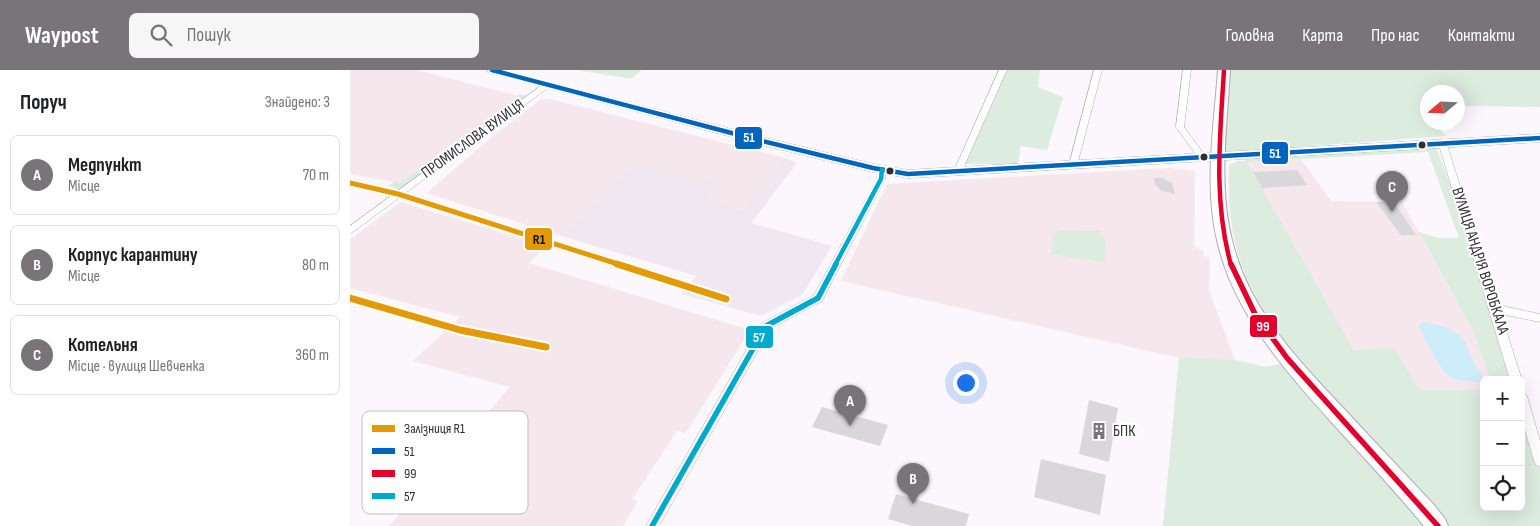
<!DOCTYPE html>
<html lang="uk">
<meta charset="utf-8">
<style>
body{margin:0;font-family:"Sofia Sans Condensed",sans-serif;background:#f6f6f6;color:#202124}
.controls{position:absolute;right:15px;bottom:15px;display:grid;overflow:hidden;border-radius:8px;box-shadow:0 5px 20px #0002}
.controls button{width:45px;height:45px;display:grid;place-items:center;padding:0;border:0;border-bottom:1px solid #e0e0e0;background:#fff;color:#202124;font:25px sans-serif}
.compass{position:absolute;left:1070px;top:15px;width:45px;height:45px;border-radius:50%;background:#fff;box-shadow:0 5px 20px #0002;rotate:251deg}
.you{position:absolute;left:615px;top:312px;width:18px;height:18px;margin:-12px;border:4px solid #fff;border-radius:50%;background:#1a73e8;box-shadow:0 0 0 8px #1a73e833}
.badge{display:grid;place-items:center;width:32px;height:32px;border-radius:50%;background:#787478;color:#fff;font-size:16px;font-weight:700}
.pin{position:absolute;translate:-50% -41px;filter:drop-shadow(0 1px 2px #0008)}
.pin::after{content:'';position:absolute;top:26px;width:18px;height:15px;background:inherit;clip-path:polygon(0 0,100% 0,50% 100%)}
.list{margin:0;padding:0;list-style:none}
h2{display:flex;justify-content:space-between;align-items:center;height:65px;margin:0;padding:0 20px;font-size:21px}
h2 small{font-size:16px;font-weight:400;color:#757577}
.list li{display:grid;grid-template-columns:32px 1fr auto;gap:15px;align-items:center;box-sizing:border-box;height:80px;margin:0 10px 10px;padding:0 10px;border:1px solid #e0e0e0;border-radius:8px}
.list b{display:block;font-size:19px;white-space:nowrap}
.list p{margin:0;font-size:16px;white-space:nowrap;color:#757577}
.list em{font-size:16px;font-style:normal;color:#757577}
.icon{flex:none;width:28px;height:28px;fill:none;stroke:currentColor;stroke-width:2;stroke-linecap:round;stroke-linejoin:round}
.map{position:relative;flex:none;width:1190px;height:456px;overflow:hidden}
header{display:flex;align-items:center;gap:30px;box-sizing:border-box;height:70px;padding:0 25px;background:#787478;color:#fff}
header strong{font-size:24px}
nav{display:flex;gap:28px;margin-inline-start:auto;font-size:18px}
.search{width:350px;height:45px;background:#f6f6f6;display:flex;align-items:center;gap:12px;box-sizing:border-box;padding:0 18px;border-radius:8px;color:#757577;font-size:19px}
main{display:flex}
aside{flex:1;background:#fff}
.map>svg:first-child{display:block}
</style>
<header>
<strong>Waypost</strong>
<div class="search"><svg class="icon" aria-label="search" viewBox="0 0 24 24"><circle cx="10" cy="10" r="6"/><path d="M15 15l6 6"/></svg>Пошук</div>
<nav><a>Головна</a><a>Карта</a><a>Про нас</a><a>Контакти</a></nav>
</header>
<main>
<aside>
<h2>Поруч<small>Знайдено: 3</small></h2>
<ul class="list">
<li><span class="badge">A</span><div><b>Медпункт</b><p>Місце</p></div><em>70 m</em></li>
<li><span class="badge">B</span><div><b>Корпус карантину</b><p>Місце</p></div><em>80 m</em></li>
<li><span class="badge">C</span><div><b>Котельня</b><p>Місце · вулиця Шевченка</p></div><em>360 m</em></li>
</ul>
</aside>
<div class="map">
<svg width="1190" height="456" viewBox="0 0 1190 456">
<rect width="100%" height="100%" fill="#fcf7fc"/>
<g fill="#f5e7eb">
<path d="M 0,0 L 67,0 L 169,26 L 49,113 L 0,104 Z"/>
<path d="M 191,29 L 200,29 L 435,88 L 393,140 L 353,129 L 366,115 L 282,94 L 211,166 L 77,123 L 137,71 Z"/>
<path d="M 950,88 L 981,131 L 1052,132 L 1124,263 L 1140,310 L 1134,310 L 1134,320 L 1070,320 L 1044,277 L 1004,280 L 896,91 Z"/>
<path d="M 818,98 L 845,101 L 844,177 L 854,181 L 854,186 L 860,188 L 859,220 L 885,290 L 836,287 L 829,288 L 491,211 L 537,114 Z"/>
<path d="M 51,132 L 196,176 L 179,193 L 400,260 L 336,363 L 327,361 L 282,429 L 288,431 L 273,456 L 39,456 L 160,317 L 63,291 L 110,247 L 0,218 L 0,169 Z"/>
</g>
<path fill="#f0e7f1" d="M 435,88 L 447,93 L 401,153 L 482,176 L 452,225 L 411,246 L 331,224 L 346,206 L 211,166 L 282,94 L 367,114 L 354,129 L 393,140 Z"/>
<g fill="#dcecdf">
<path d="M 227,0 L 292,0 L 281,9 Z"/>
<path d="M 653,0 L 690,0 L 688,17 L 713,27 L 697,80 L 670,76 L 669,92 L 665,94 L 611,94 Z"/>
<path d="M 874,0 L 1190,0 L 1190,37 L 1108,36 L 1108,22 L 1078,22 L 1078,52 L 1085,53 L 1096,66 L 921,79 L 897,83 L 1086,77 L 1127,186 L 1166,310 L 1140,310 L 1124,263 L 1069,162 L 1088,168 L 1109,168 L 1078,82 L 897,92 L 1004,280 L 1044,277 L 1070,320 L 1134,320 L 1134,437 L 1171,437 L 1171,326 L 1190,391 L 1190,456 L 813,456 L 829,288 L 836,287 L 885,290 L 917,297 L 948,289 C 897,222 876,181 879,95 L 888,91 L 896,91 L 890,84 L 868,87 Z"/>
<path d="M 169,24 L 179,26 L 50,120 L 38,116 L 44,112 L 49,113 L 168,27 L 167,26 Z"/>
<path d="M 710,160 L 749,161 L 756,172 L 754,192 L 701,184 L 703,165 Z"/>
</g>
<path fill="#cdedfb" d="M 1073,252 C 1090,255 1108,259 1117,276 C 1122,287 1124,295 1132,304 L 1132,312 C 1097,310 1099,311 1082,282 C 1077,273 1072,266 1069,256 Z"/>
<g fill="#d9d7da">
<path d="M 947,100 L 957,115 L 912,118 L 903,102 Z"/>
<path d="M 804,108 L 812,108 L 822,113 L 825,124 L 810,120 L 805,114 Z"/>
<path d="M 1026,132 L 1044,132 L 1066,165 L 1051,165 Z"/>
<path d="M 739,330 L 768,338 L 759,392 L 729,384 Z"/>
<path d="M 472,337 L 538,355 L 530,376 L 462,357 Z"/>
<path d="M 691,389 L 756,405 L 750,445 L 684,427 Z"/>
<path d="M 546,424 L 619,444 L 616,456 L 562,456 L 538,449 Z"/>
</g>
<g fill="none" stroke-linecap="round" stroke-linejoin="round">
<g stroke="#aeabae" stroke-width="1">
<g id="street">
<path d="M 649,0 L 657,0 L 615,94 L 613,102 L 609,105 L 606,104 L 605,102 L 607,94 Z"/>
<path d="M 744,0 L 752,0 L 727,95 L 723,98 L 719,95 Z"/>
<path d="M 833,0 L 841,0 L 834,57 L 857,88 L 853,91 L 850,90 L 826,57 Z"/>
<path d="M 196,12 L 203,14 L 0,164 L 0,156 Z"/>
<path d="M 1092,69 L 1096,72 L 1148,235 L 1190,244 L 1190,252 L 1151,244 L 1172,310 L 1171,311 L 1160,310 L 1088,72 Z"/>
<path d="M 532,96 L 536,99 L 535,109 L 472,231 L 420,259 L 309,456 L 296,456 L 412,253 L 464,225 L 527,109 L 528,99 Z"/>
<path d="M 1171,321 L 1175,323 L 1177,326 L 1190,371 L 1190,397 L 1186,395 L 1184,391 L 1171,346 Z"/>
</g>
</g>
<g stroke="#aeabae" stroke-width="1">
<path id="secondary" d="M 137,0 L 154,0 L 412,67 L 523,94 L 558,100 L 1190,64 L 1190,72 L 558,108 L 523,102 L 412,75 L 138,2 Z"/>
</g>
<g stroke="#aeabae" stroke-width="2">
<path id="primary" d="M 868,0 L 880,0 C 877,56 868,115 882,170 C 898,239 949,291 996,341 C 1025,372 1055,404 1084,435 L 1095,449 L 1098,456 L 1074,456 C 1045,421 1014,388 983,354 C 935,300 883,243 867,170 C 854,115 864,56 868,0 Z"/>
</g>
<use href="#street" fill="#fffeff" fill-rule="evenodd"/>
<use href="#secondary" fill="#fffeff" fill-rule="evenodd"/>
<use href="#primary" fill="#fffeff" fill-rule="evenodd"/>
<g stroke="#fff" stroke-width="8">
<path id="bus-1" d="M 142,0 L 412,71 L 523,98 L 558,104 L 1190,68"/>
</g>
<g stroke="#fff" stroke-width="8">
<path id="bus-2-far1" d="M 874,0 C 870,67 863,130 881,195"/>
</g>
<g stroke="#fff" stroke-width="9">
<path id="bus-2" d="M 881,194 L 905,244 L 937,288 L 1088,456"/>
</g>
<g stroke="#fff" stroke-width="8">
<path id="bus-3-far1" d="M 485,195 L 531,109 L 532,99"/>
</g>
<g stroke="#fff" stroke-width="9">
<path id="bus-3" d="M 302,456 L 416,256 L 468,228 L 486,194"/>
</g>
<use href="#bus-1" stroke="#0065bd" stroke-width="4.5"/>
<use href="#bus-2-far1" stroke="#e4002b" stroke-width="4.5"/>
<use href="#bus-2" stroke="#e4002b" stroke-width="5.5"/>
<use href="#bus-3-far1" stroke="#00a9ce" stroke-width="4.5"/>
<use href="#bus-3" stroke="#00a9ce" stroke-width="5.5"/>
<g stroke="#fff" stroke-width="8">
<path id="rail-1-far1" d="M 0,113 L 48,124 L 271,195"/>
</g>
<g stroke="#fff" stroke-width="11">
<g id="rail-1">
<path d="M 267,194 L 376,229"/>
<path d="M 0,228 L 110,260 L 196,277"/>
</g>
</g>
<use href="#rail-1-far1" stroke="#e39a05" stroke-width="5"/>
<use href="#rail-1" stroke="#e39a05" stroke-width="7"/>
</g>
<defs>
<g id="building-bare" transform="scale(1.35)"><path d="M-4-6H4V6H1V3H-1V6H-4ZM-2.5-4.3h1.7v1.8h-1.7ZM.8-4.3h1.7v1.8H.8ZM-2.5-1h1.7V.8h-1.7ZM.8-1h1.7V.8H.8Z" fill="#787478" stroke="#fff" stroke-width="2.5" paint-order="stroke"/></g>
</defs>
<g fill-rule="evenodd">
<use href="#building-bare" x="749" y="361"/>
</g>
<g fill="#312e31" stroke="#fff" stroke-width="2">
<circle cx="1072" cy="75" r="4.5"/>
<circle cx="854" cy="87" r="4.5"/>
<circle cx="540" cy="101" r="4.5"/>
</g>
<g text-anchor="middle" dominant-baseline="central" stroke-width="4" stroke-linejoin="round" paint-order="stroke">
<g font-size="16" fill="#312e31" stroke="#fff">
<text transform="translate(123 69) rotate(-36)">ПРОМИСЛОВА ВУЛИЦЯ</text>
<text transform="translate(1130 191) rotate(72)">ВУЛИЦЯ АНДРІЯ ВОРОБКАЛА</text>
</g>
<g font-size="16" fill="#312e31" stroke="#fff" text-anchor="start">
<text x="763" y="361">БПК</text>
</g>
</g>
<rect x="12" y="341" width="166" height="103" rx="8" fill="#fff" stroke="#c1c0c1" stroke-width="1"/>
<rect x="22" y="355" width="23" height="7" fill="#e39a05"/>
<rect x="22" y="378" width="23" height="6" fill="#0065bd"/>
<rect x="22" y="400" width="23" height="7" fill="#e4002b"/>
<rect x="22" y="423" width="23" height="6" fill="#00a9ce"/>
<g font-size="14" fill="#312e31">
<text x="54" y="363">Залізниця R1</text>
<text x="54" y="386">51</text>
<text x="54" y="408">99</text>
<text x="54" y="431">57</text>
</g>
<g stroke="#fff" stroke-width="2">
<rect x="384" y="56" width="29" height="24" rx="5" fill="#0065bd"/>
<rect x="911" y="71" width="28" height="24" rx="5" fill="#0065bd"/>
<rect x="174" y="157" width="29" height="24" rx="5" fill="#e39a05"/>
<rect x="899" y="244" width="29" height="24" rx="5" fill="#e4002b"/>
<rect x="395" y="255" width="29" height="24" rx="5" fill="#00a9ce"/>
</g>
<g font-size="14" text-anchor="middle" font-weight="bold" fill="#fff">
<text x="399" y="72">51</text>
<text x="925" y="88">51</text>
<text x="913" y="261">99</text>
<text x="409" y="272">57</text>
</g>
<g font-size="14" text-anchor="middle" font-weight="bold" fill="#111">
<text x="189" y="174">R1</text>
</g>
</svg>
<div class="controls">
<button>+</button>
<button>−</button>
<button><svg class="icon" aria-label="locate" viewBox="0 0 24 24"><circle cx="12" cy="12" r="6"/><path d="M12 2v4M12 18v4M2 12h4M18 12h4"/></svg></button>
</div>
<svg class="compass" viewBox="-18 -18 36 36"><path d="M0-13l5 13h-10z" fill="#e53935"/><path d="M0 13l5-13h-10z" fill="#757577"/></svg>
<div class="you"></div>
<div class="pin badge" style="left:500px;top:356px">A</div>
<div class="pin badge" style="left:563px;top:434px">B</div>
<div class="pin badge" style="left:1042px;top:142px">C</div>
</div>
</main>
